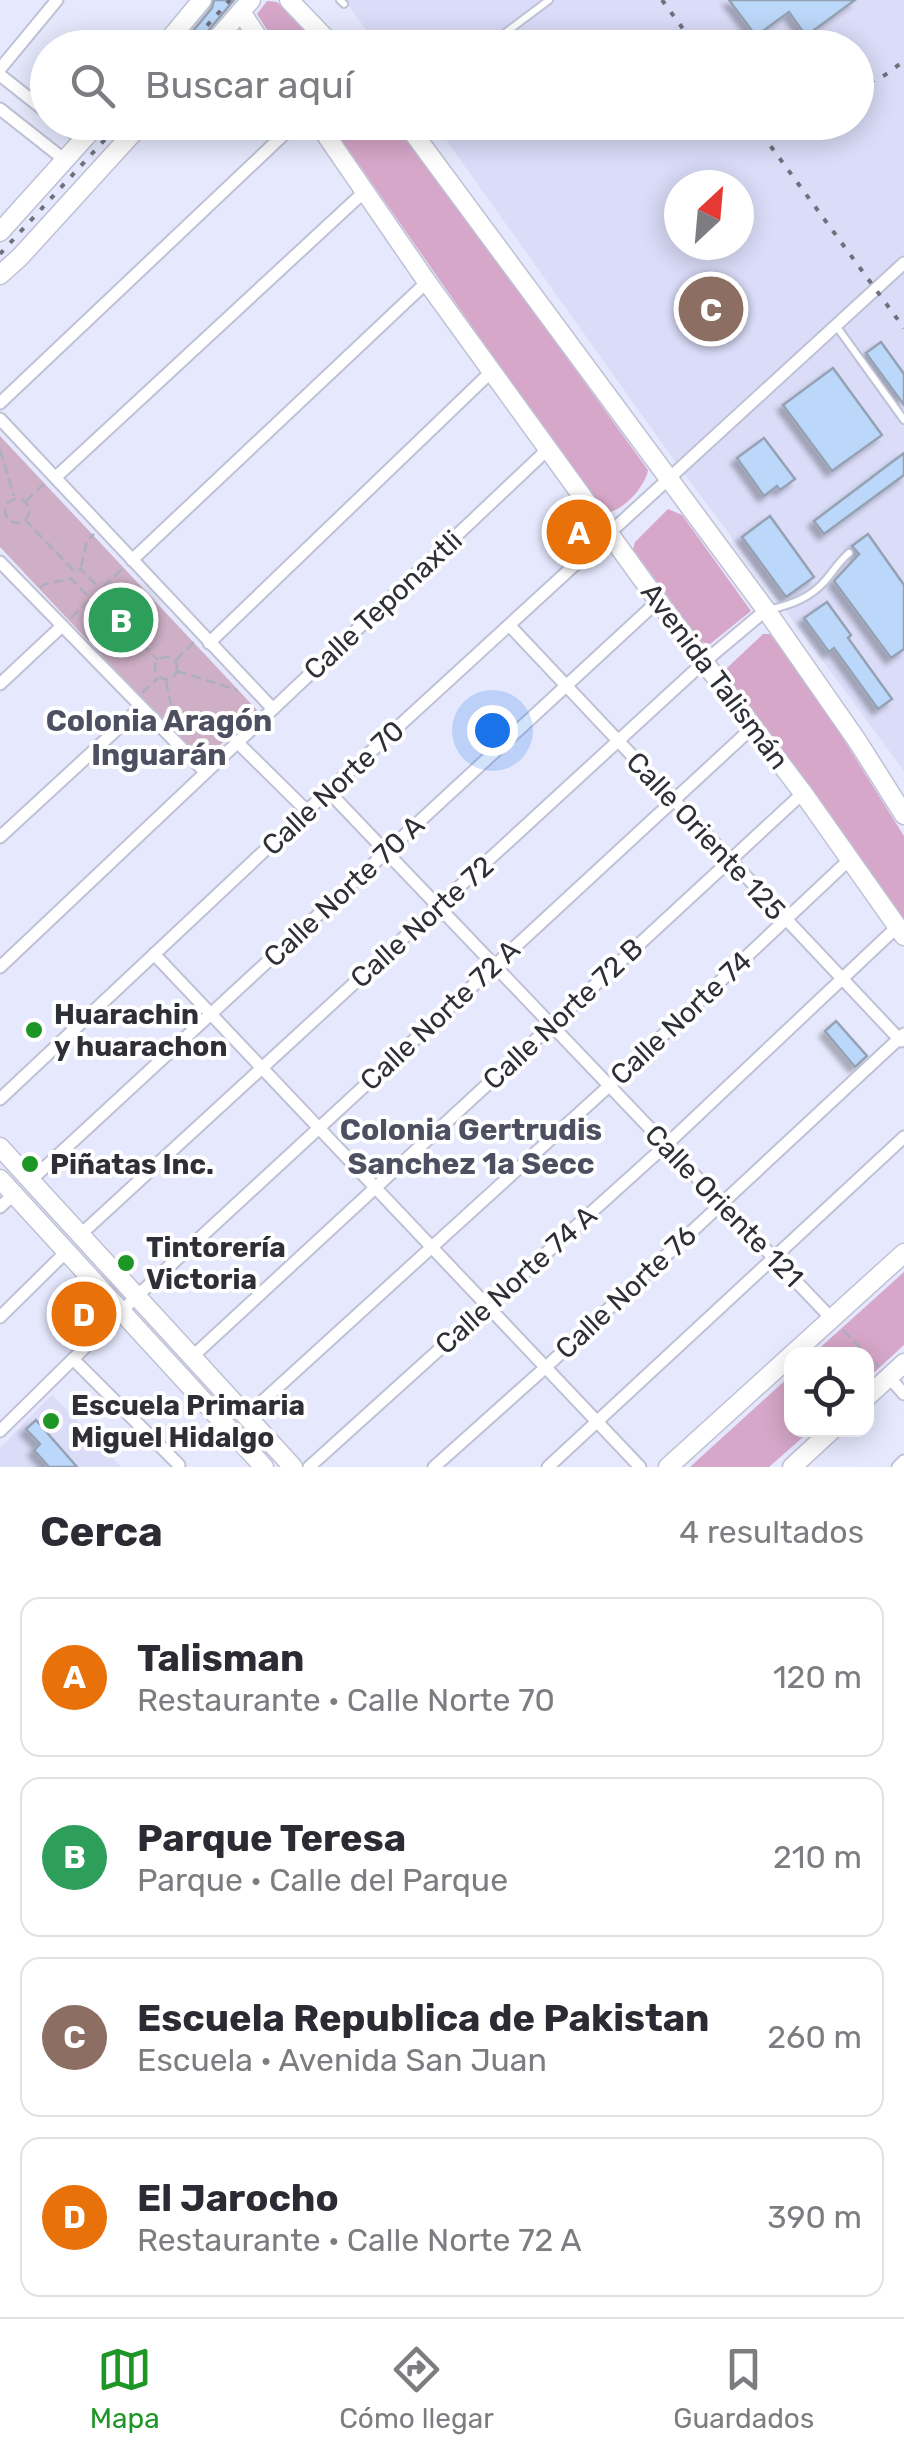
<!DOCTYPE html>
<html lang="es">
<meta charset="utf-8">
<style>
body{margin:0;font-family:Rubik,sans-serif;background:#f2f2f3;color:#2b2b33}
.controls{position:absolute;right:30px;bottom:30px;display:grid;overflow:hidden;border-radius:20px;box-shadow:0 5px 25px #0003}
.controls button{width:90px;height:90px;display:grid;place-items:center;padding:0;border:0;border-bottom:2px solid #e1e1e2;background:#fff;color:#2b2b33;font:50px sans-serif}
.compass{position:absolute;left:664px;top:170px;width:90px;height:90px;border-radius:50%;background:#fff;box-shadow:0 5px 25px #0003;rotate:26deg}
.you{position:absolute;left:492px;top:730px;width:35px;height:35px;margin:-25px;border:8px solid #fff;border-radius:50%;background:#1a73e8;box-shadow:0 0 0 15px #1a73e833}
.badge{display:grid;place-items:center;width:65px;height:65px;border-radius:50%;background:#1d9626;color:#fff;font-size:32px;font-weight:700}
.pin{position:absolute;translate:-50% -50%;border:5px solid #fff;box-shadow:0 2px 10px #0006}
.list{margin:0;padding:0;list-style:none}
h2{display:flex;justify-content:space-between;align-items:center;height:130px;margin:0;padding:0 40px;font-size:42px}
h2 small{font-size:32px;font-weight:400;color:#7c7c81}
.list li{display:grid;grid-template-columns:65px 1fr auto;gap:30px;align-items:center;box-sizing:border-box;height:160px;margin:0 20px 20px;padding:0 20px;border:2px solid #e1e1e2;border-radius:20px}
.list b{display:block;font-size:38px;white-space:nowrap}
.list p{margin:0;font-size:32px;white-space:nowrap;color:#7c7c81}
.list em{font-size:32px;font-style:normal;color:#7c7c81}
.icon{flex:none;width:55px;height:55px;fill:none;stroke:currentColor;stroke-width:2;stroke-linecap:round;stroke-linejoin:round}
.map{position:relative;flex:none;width:904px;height:1467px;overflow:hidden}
.search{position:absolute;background:#fff;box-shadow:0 5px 25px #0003;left:30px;right:30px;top:30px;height:110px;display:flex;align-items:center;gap:25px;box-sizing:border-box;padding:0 35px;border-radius:55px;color:#7c7c81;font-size:38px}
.sheet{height:850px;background:#fff}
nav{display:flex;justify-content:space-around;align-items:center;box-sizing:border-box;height:140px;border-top:2px solid #e1e1e2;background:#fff;font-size:28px;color:#7c7c81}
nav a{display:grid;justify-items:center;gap:5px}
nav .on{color:#1d9626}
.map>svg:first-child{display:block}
</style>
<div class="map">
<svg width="904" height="1467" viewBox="0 0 904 1467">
<defs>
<filter id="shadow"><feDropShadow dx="-5.5" dy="5.5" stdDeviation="2.5" flood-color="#0004"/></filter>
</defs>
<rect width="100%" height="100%" fill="#e6e8fd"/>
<g fill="#dadcf8" fill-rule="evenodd">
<path d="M 344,0 L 904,0 L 904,771 L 667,450 L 434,123 L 856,122 L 856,48 L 379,47 ZM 679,185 L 739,185 L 739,245 L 679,245 Z"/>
<path d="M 52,1395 L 121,1467 L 0,1467 L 0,1448 Z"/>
</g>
<path fill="#ceafc5" d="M 0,436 L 257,710 L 202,762 L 0,547 Z"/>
<g fill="#d6a7c9">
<path d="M 267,1 L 277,2 L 319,47 L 278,47 L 257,14 Z"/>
<path d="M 330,123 L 394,123 L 411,143 L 648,470 C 645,487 623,511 606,513 L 596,504 Z"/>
<path d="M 668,509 L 682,515 L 751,611 L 710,644 L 701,642 L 633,549 L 635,542 Z"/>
<path d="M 763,634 L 770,634 L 834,724 L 904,836 L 904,920 L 725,677 L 726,669 Z"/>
<path d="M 904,1272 L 904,1345 L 867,1379 L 866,1354 L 813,1354 Z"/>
<path d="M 791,1375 L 792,1430 L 811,1430 L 769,1467 L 690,1467 Z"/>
</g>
<g fill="#bbd7f9" stroke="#95a2b3" stroke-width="2.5" filter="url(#shadow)">
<path d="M 214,0 L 234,0 L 197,44 L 189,36 L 212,8 Z"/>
<path d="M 729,0 L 855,0 L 806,36 L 789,12 L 756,36 Z"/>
<path d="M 881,342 L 904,374 L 904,405 L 866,353 Z"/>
<path d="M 833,368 L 882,435 L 832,471 L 783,405 Z"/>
<path d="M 764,438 L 795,479 L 780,490 L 777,486 L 764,496 L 737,458 Z"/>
<path d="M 904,453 L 904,475 L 824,534 L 814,521 Z"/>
<path d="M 770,516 L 814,577 L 786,597 L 742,537 Z"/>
<path d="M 868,534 L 904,585 L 904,649 L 891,658 L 834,581 L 859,554 L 852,546 Z"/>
<path d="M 827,602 L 851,635 L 848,638 L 892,699 L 878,709 L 834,648 L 829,652 L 804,618 Z"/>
<path d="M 836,1021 L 867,1056 L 855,1067 L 825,1031 Z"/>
<path d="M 36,1420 L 77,1467 L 49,1467 L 34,1450 L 40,1444 L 26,1429 Z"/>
</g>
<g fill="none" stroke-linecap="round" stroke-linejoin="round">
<g stroke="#bfc1d5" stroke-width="10">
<g id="lane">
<path d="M 340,0 L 344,4"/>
<path d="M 485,48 L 549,0"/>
<path d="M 837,327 L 904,420"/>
<path d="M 772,609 C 790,605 809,598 822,584 C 832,574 837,563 849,553"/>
</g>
</g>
<g stroke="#bfc1d5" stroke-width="15">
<g id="street">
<path d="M 0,69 L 57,0"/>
<path d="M 0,75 L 48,113"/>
<path d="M 0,109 L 66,161"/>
<path d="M 60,122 L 84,141"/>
<path d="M 0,403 L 297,122"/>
<path d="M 0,419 L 273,709"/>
<path d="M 56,477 L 364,192"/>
<path d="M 132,560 L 427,282"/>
<path d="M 0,562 L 205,772"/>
<path d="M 510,626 L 901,1041"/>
<path d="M 209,643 L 492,371"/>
<path d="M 0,684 L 62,626"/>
<path d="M 237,742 L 307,811"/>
<path d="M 328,791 L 831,1318"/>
<path d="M 0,837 L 140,708"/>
<path d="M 154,954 L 640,1467"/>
<path d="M 0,967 L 548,449"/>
<path d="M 0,1099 L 328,791 L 904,263"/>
<path d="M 30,1181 L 658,601"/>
<path d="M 0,1207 L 14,1194"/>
<path d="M 80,1235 L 704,662 L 766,610"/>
<path d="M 0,1317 L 66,1252"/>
<path d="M 192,1357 L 803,793"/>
<path d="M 73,1359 L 179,1465"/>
<path d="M 889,1377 L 904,1394"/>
<path d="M 245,1417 L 609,1086 L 849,860"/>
<path d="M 0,1431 L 137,1296 L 753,727"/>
<path d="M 309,1467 L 666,1145 L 897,927"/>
<path d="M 434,1467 L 546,1367 L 904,1034"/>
<path d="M 548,1467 L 904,1137"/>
<path d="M 898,1467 L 904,1461"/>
</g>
</g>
<g stroke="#bfc1d5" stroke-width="21">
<g id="secondary">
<path d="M 0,1147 L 293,1467"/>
<path d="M 0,1179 L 264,1467"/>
</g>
</g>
<g stroke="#bfc1d5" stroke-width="21">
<g id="primary">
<path d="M 289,0 L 335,48"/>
<path d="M 241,12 L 265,48"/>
<path d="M 162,48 L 202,0"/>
<path d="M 209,48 L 251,0"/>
<path d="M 317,122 L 427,282 L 658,601 L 803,793 L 904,936"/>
<path d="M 405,122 L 766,610 L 858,742 L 904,815"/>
<path d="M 0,232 L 99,122"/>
<path d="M 0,275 L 20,257 L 143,122"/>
<path d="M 866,1398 L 904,1363"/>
<path d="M 668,1467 L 904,1253"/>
<path d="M 792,1467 L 832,1430"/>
</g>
</g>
<g stroke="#adaebf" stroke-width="2.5" stroke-dasharray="10 5" stroke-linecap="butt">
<path d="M 0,450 L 14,496"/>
<circle cx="17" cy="511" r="12"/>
<path d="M 26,501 L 46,482"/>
<path d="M 25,520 L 75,572 L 81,569 L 114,604 L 105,613 L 71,579 L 75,572"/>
<path d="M 81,567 L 87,541 L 94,534"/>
<path d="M 40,588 L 45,584 L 70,579"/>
<path d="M 115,604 L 146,605 L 154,597"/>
<path d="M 112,611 L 158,660"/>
<path d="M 71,618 L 123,568"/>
<path d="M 98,645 L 105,615"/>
<circle cx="166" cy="668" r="11"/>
<path d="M 176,660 L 195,641"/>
<path d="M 177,671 L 237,690"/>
<path d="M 166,681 L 175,722"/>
<path d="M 142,693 L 158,678"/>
<path d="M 843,1330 L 879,1367"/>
</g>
<use href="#lane" stroke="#fff" stroke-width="6"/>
<use href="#street" stroke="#fff" stroke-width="11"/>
<use href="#secondary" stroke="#fff" stroke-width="18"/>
<use href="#primary" stroke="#fff" stroke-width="18"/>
<g stroke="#70707d" stroke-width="4" stroke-dasharray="5 10" stroke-linecap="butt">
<path d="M 662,0 L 697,48"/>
<path d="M 187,48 L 230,0"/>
<path d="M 856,89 L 885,75 L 904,61"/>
<path d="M 753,122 L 904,328"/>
<path d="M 0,254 L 121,122"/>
</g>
</g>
<g fill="#1d9626" stroke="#fff" stroke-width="4">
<circle cx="34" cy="1030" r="10"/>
<circle cx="30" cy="1164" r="10"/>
<circle cx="126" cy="1263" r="10"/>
<circle cx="51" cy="1421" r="10"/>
</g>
<g text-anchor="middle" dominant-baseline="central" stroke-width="8" stroke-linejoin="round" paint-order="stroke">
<g font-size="28" fill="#2f2f37" stroke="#fff">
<text transform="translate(383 605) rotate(-43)">Calle Teponaxtli</text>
<text transform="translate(715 676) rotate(53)">Avenida Talismán</text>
<text transform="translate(333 788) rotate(-43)">Calle Norte 70</text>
<text transform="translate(706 836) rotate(47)">Calle Oriente 125</text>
<text transform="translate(344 891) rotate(-43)">Calle Norte 70 A</text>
<text transform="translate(422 922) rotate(-42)">Calle Norte 72</text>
<text transform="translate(563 1014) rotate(-43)">Calle Norte 72 B</text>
<text transform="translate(440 1015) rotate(-43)">Calle Norte 72 A</text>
<text transform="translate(681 1018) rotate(-43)">Calle Norte 74</text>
<text transform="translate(724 1206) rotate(46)">Calle Oriente 121</text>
<text transform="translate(516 1280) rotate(-42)">Calle Norte 74 A</text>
<text transform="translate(626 1292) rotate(-43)">Calle Norte 76</text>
</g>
<g font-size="28" font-weight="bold" fill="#2f2f37" stroke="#fff" text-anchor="start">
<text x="54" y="1014">Huarachin<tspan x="54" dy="32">y huarachon</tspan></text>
<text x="50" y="1164">Piñatas Inc.</text>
<text x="146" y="1247">Tintorería<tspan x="146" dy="32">Victoria</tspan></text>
<text x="71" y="1405">Escuela Primaria<tspan x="71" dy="32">Miguel Hidalgo</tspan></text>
</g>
<g font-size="30" font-weight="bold" fill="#4e4f60" stroke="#fff">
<text x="159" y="721">Colonia Aragón<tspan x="159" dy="34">Inguarán</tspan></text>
<text x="471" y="1130">Colonia Gertrudis<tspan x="471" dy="34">Sanchez 1a Secc</tspan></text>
</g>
</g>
</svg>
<div class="controls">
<button><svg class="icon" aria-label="locate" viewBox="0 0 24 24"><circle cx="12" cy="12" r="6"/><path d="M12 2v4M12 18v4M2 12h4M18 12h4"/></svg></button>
</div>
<svg class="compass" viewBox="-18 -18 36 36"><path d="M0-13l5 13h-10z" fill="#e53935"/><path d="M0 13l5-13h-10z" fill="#7c7c81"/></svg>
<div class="you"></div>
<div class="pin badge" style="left:579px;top:532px;background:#e8710a">A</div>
<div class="pin badge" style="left:121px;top:620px;background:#2e9e5b">B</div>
<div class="pin badge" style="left:711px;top:309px;background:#8d6e63">C</div>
<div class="pin badge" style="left:84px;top:1314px;background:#e8710a">D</div>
<div class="search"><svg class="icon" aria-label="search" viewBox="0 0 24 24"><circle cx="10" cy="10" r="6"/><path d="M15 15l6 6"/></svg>Buscar aquí</div>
</div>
<section class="sheet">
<h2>Cerca<small>4 resultados</small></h2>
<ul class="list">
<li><span class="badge" style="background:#e8710a">A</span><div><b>Talisman</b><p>Restaurante · Calle Norte 70</p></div><em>120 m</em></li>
<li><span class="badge" style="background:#2e9e5b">B</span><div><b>Parque Teresa</b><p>Parque · Calle del Parque</p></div><em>210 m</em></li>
<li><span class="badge" style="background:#8d6e63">C</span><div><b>Escuela Republica de Pakistan</b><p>Escuela · Avenida San Juan</p></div><em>260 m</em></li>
<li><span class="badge" style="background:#e8710a">D</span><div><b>El Jarocho</b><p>Restaurante · Calle Norte 72 A</p></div><em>390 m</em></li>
</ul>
</section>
<nav>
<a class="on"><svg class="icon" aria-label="map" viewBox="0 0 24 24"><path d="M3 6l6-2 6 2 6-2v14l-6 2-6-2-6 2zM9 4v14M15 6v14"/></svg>Mapa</a>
<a><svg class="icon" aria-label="directions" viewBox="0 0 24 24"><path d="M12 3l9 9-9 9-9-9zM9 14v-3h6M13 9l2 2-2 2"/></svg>Cómo llegar</a>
<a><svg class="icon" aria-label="saved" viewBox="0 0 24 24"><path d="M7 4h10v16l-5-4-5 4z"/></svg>Guardados</a>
</nav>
